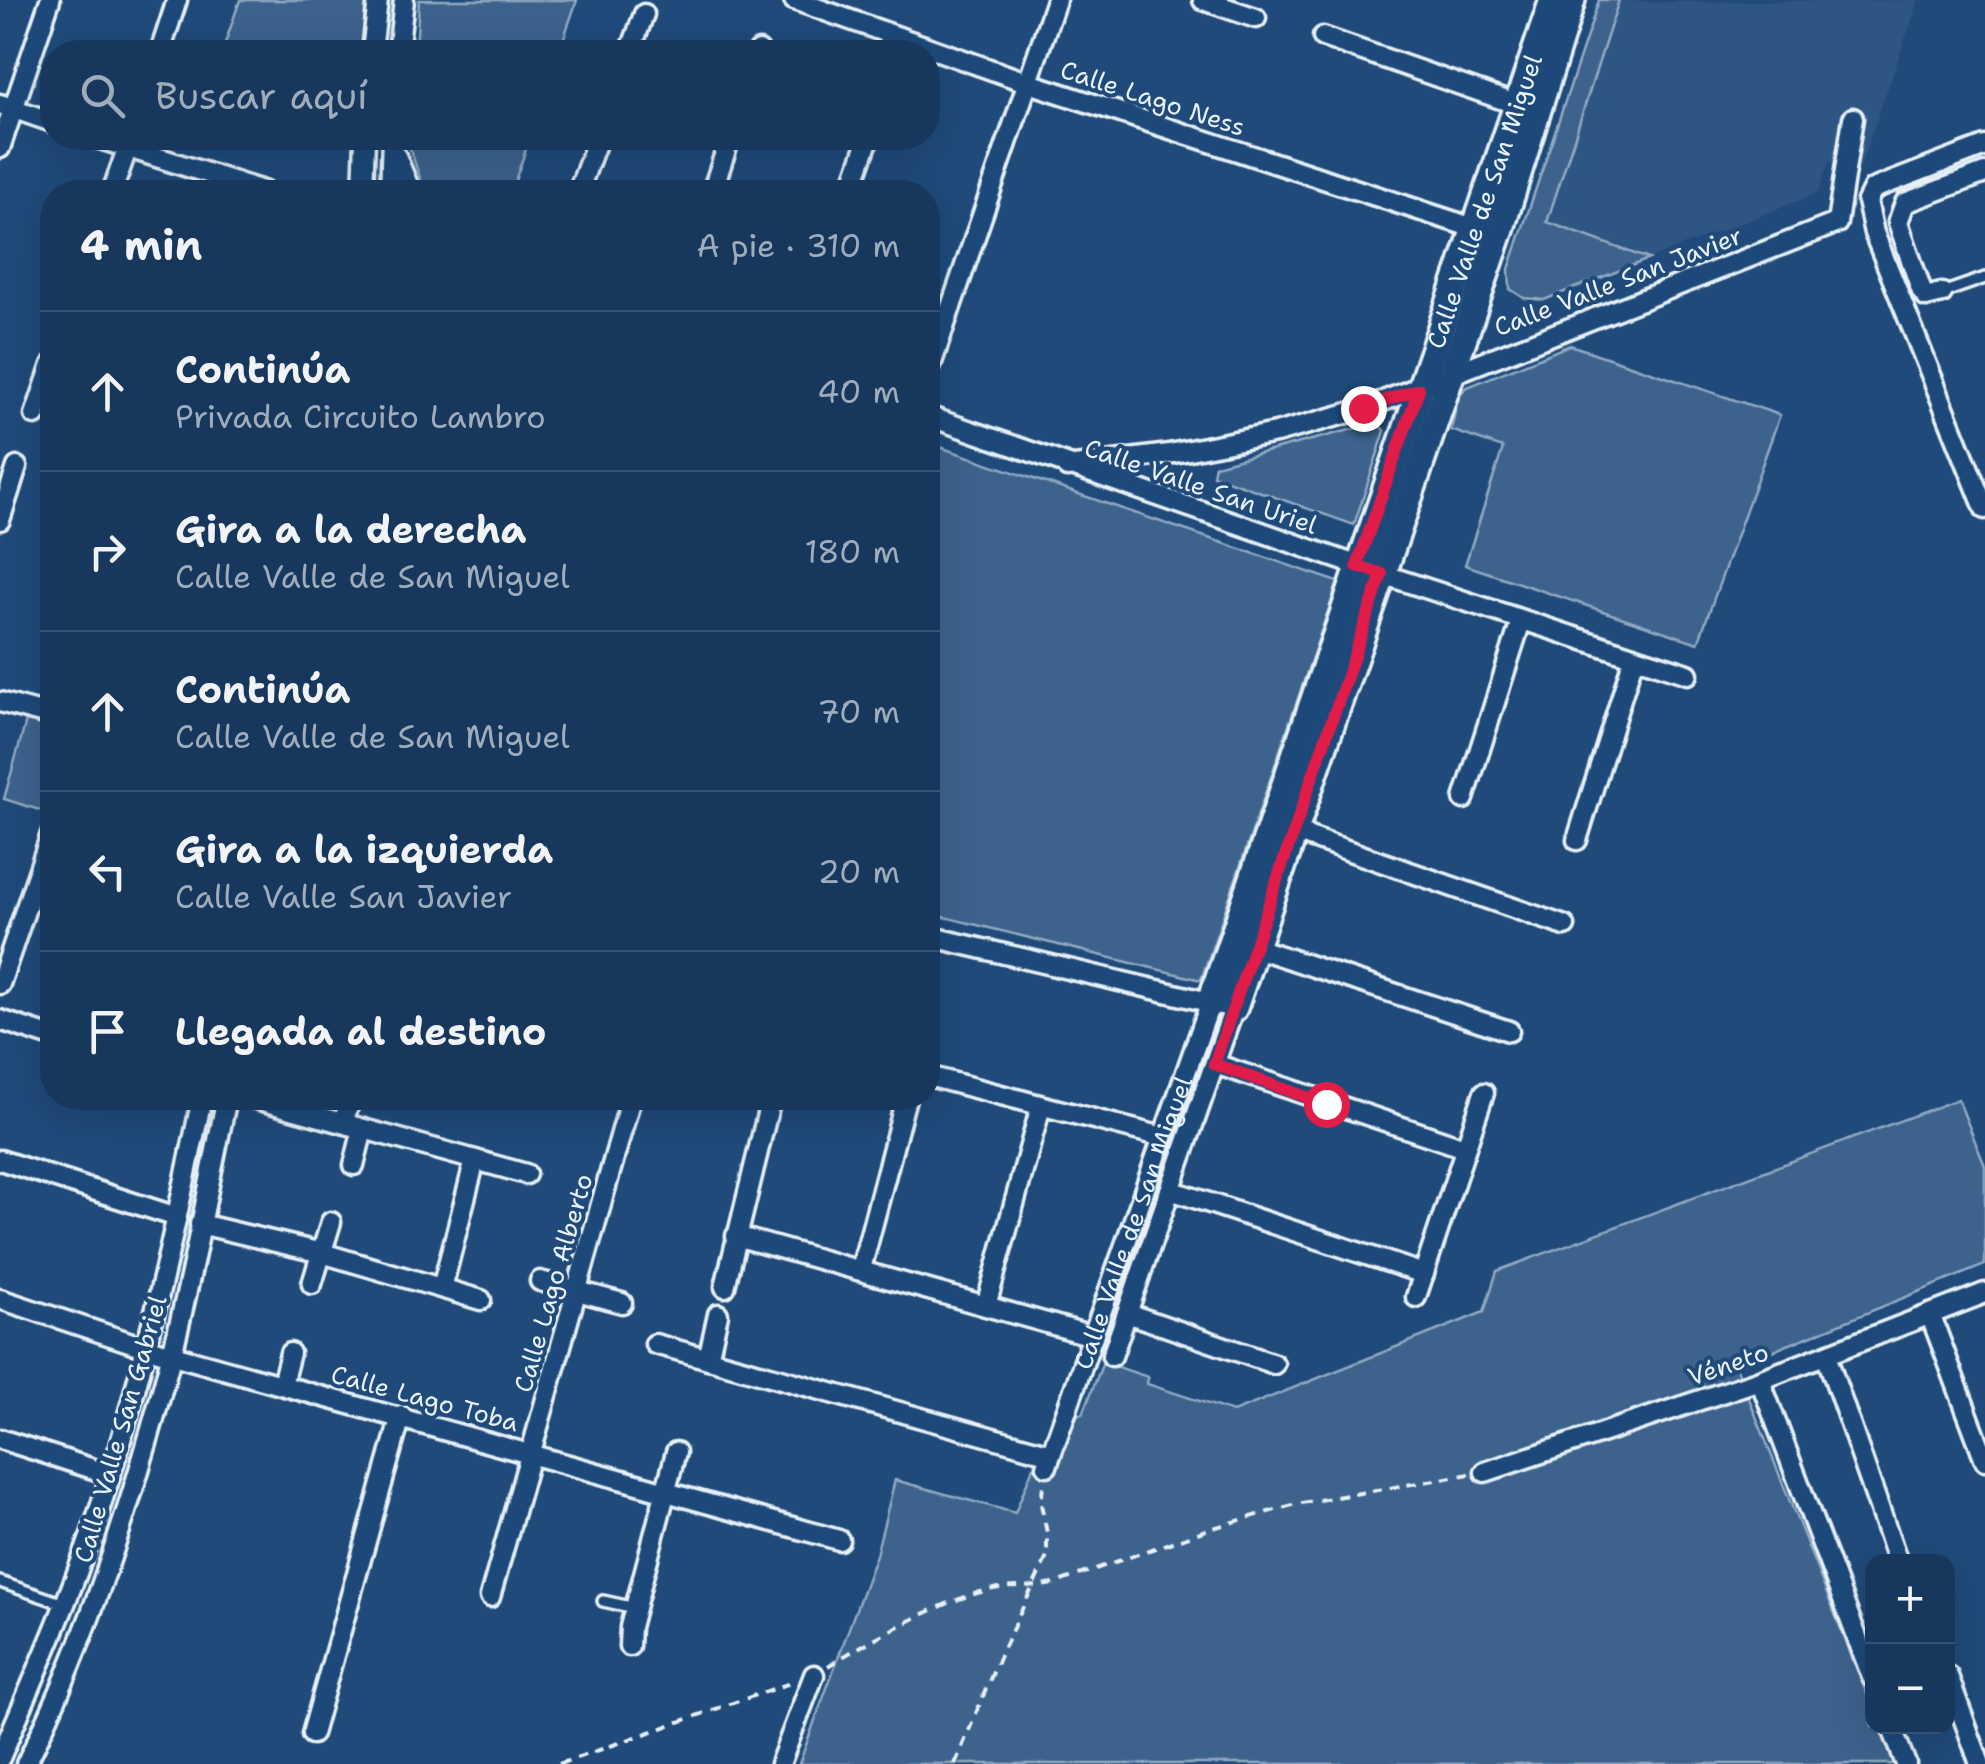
<!DOCTYPE html>
<html lang="es">
<meta charset="utf-8">
<style>
body{margin:0;font-family:"Shantell Sans",sans-serif;background:#203f62;color:#f1f3f6}
.controls{position:absolute;right:30px;bottom:30px;display:grid;overflow:hidden;border-radius:20px;box-shadow:0 10px 40px #0002}
.controls button{width:90px;height:90px;display:grid;place-items:center;padding:0;border:0;border-bottom:2px solid #365272;background:#17385c;color:#f1f3f6;font:50px sans-serif}
.stop{position:absolute;width:30px;height:30px;margin:-22px;border:8px solid #e11d48;border-radius:50%;background:#fff}
.stop.end{background:#e11d48;border-color:#fff;box-shadow:0 2px 10px #0008}
.list{margin:0;padding:0;list-style:none}
h2{display:flex;justify-content:space-between;align-items:center;height:130px;margin:0;padding:0 40px;font-size:42px}
h2 small{font-size:32px;font-weight:400;color:#9eacbb}
.list li{display:grid;grid-template-columns:65px 1fr auto;gap:30px;align-items:center;box-sizing:border-box;height:160px;padding:0 40px;border-top:2px solid #365272}
.list b{display:block;font-size:38px;white-space:nowrap}
.list p{margin:0;font-size:32px;white-space:nowrap;color:#9eacbb}
.list em{font-size:32px;font-style:normal;color:#9eacbb}
.icon{flex:none;width:55px;height:55px;fill:none;stroke:currentColor;stroke-width:2;stroke-linecap:round;stroke-linejoin:round}
.map{position:relative;flex:none;width:1985px;height:1764px;overflow:hidden}
.search{position:absolute;background:#17385c;box-shadow:0 10px 40px #0002;left:40px;top:40px;width:900px;height:110px;display:flex;align-items:center;gap:25px;box-sizing:border-box;padding:0 35px;border-radius:40px;color:#9eacbb;font-size:38px}
.panel{position:absolute;background:#17385c;box-shadow:0 10px 40px #0002;left:40px;top:180px;width:900px;height:930px;border-radius:40px}
.map>svg:first-child{display:block}
</style>
<div class="map">
<svg width="1985" height="1764" viewBox="0 0 1985 1764">
<rect width="100%" height="100%" fill="#1f4a7a"/>
<filter id="ink" filterUnits="userSpaceOnUse"><feTurbulence type="fractalNoise" baseFrequency=".01" numOctaves="2"/><feDisplacementMap in="SourceGraphic" scale="20" xChannelSelector="R" yChannelSelector="G"/><feConvolveMatrix kernelMatrix="1 2 1 2 8 2 1 2 1" color-interpolation-filters="sRGB"/></filter>
<g filter="url(#ink)">
<path fill="#2e5683" d="M 1619,0 L 1665,2 L 1919,0 L 1858,172 L 1829,161 L 1818,193 L 1649,259 L 1546,222 Z"/>
<g fill="#3c628c" stroke="#92aac2" stroke-width="2.5">
<path d="M 240,0 L 366,0 L 361,52 L 222,52 Z"/>
<path d="M 419,0 L 577,0 L 559,52 L 416,52 Z"/>
<path d="M 1599,0 L 1619,0 L 1547,222 L 1649,259 L 1544,300 L 1524,298 L 1510,289 L 1509,269 Z"/>
<path d="M 409,138 L 530,138 L 511,192 L 425,192 L 409,146 Z"/>
<path d="M 1570,345 L 1780,415 L 1698,643 L 1465,565 L 1503,448 L 1451,430 L 1458,399 L 1465,388 Z"/>
<path d="M 1377,423 L 1385,431 L 1354,525 L 1213,475 L 1215,465 Z"/>
<path d="M 928,443 L 1338,582 L 1201,980 L 928,913 Z"/>
<path d="M 26,721 L 52,728 L 52,814 L 4,799 Z"/>
<path d="M 1958,1099 L 1985,1166 L 1985,1265 L 1736,1366 L 1872,1707 L 1872,1726 L 1880,1727 L 1895,1764 L 799,1764 L 876,1555 L 895,1480 L 1015,1513 L 1033,1467 L 1053,1473 L 1078,1414 L 1083,1414 L 1103,1362 L 1148,1377 L 1147,1384 L 1233,1412 L 1484,1312 L 1497,1271 Z"/>
</g>
<g fill="none" stroke-linecap="round" stroke-linejoin="round">
<g stroke="#e8f1f8" stroke-width="16">
<g id="lane">
<path d="M 1942,293 L 1985,278"/>
<path d="M 0,1582 L 64,1604"/>
<path d="M 603,1601 L 635,1608"/>
</g>
</g>
<g stroke="#e8f1f8" stroke-width="25">
<g id="street">
<path d="M 794,0 L 1026,82 L 1486,232"/>
<path d="M 1203,0 L 1256,18"/>
<path d="M 1323,37 L 1518,105"/>
<path d="M 160,52 L 177,0"/>
<path d="M 372,52 L 378,0"/>
<path d="M 398,52 L 404,0"/>
<path d="M 630,52 L 644,14"/>
<path d="M 759,52 L 759,51"/>
<path d="M 0,104 L 52,122"/>
<path d="M 97,138 L 266,192"/>
<path d="M 1985,146 L 1873,189 L 1867,201 L 1874,233 L 1985,509"/>
<path d="M 0,148 L 50,0"/>
<path d="M 396,156 L 411,192"/>
<path d="M 112,192 L 131,138"/>
<path d="M 363,192 L 365,138"/>
<path d="M 390,192 L 392,138"/>
<path d="M 578,192 L 598,138"/>
<path d="M 712,192 L 730,138"/>
<path d="M 850,192 L 869,138"/>
<path d="M 1942,293 L 1926,297 L 1922,292 L 1898,222 L 1905,203 L 1985,173"/>
<path d="M 928,374 L 1056,0"/>
<path d="M 35,415 L 52,365"/>
<path d="M 928,416 L 1382,574 L 1688,674"/>
<path d="M 1067,467 L 1169,454 L 1276,433 L 1363,409 L 1837,223 L 1853,118"/>
<path d="M 0,520 L 17,467"/>
<path d="M 0,702 L 52,716"/>
<path d="M 1464,799 L 1521,621"/>
<path d="M 1295,832 L 1565,926"/>
<path d="M 1577,840 L 1634,657"/>
<path d="M 32,891 L 52,897"/>
<path d="M 928,936 L 1234,1008 L 1112,1356"/>
<path d="M 1253,947 L 1509,1031"/>
<path d="M 0,984 L 51,834"/>
<path d="M 0,1020 L 52,1037"/>
<path d="M 1215,1064 L 1465,1148"/>
<path d="M 928,1076 L 1163,1137"/>
<path d="M 252,1098 L 526,1174"/>
<path d="M 343,1123 L 351,1098"/>
<path d="M 0,1160 L 177,1217"/>
<path d="M 354,1165 L 363,1129"/>
<path d="M 1170,1190 L 1424,1274"/>
<path d="M 200,1224 L 322,1253 L 481,1300"/>
<path d="M 736,1236 L 1093,1336"/>
<path d="M 861,1269 L 906,1098"/>
<path d="M 540,1281 L 622,1303"/>
<path d="M 312,1284 L 331,1222"/>
<path d="M 725,1287 L 771,1098"/>
<path d="M 442,1288 L 475,1160"/>
<path d="M 1416,1297 L 1484,1093"/>
<path d="M 0,1299 L 144,1347 L 839,1540"/>
<path d="M 986,1306 L 1041,1106"/>
<path d="M 1127,1313 L 1274,1364"/>
<path d="M 1930,1314 L 1985,1460"/>
<path d="M 655,1344 L 1051,1454"/>
<path d="M 1826,1355 L 1898,1562"/>
<path d="M 708,1359 L 718,1314"/>
<path d="M 1760,1380 L 1872,1677"/>
<path d="M 282,1384 L 290,1353"/>
<path d="M 0,1439 L 109,1474"/>
<path id="s1" d="M 1047,1466 L 1210,1004"/>
<path d="M 1485,1472 L 1760,1380 L 1985,1293"/>
<path d="M 490,1597 L 631,1098"/>
<path d="M 629,1646 L 630,1627 L 676,1452"/>
<path d="M 1948,1676 L 1980,1764"/>
<path d="M 1891,1726 L 1906,1764"/>
<path d="M 312,1734 L 401,1416"/>
<path d="M 0,1758 C 32,1683 65,1609 92,1532 C 140,1391 172,1243 202,1098"/>
<path d="M 26,1764 C 90,1635 134,1496 171,1357 C 194,1272 208,1184 227,1098"/>
<path d="M 780,1764 L 814,1675"/>
</g>
</g>
<g stroke="#e8f1f8" stroke-width="32">
<g id="secondary">
<path id="s2" d="M 1210,1004 L 1553,0"/>
<path d="M 1234,1008 L 1499,235 L 1572,0"/>
</g>
</g>
<g stroke="#e8f1f8" stroke-width="4" stroke-dasharray="10 8" stroke-linecap="butt">
<path d="M 828,1666 C 869,1640 952,1595 999,1588 C 1017,1586 1034,1588 1053,1584 L 1206,1530 L 1296,1504 L 1470,1474"/>
<path d="M 559,1764 L 793,1682"/>
<path d="M 955,1764 L 1001,1653 L 1047,1557 L 1047,1533 L 1041,1504 L 1043,1485"/>
</g>
<use href="#lane" stroke="#1f4a7a" stroke-width="9"/>
<use href="#street" stroke="#1f4a7a" stroke-width="18"/>
<use href="#secondary" stroke="#1f4a7a" stroke-width="25"/>
</g>
</g>
<g fill="none" stroke-linecap="round" stroke-linejoin="round" filter="url(#ink)">
<path stroke="#e11d48" stroke-width="12" d="M 1326,1104 L 1214,1064 L 1382,574 L 1357,566 L 1419,389 L 1363,408"/>
</g>
<g text-anchor="middle" dominant-baseline="central" stroke-width="8" stroke-linejoin="round" paint-order="stroke">
<g font-size="25" fill="#e8f1f8" stroke="#1f4a7a">
<text transform="translate(1153 98) rotate(18)">Calle Lago Ness</text>
<text stroke="none"><textPath href="#s2" startOffset="848">Calle Valle de San Miguel</textPath></text>
<text transform="translate(1618 281) rotate(-21)">Calle Valle San Javier</text>
<text transform="translate(1201 486) rotate(19)">Calle Valle San Uriel</text>
<text stroke="none"><textPath href="#s1" startOffset="258">Calle Valle de San Miguel</textPath></text>
<text transform="translate(553 1283) rotate(-74)">Calle Lago Alberto</text>
<text transform="translate(1728 1364) rotate(-19)">Véneto</text>
<text transform="translate(425 1398) rotate(15)">Calle Lago Toba</text>
<text transform="translate(120 1429) rotate(-74)">Calle Valle San Gabriel</text>
</g>
</g>
</svg>
<div class="controls">
<button>+</button>
<button>−</button>
</div>
<div class="stop" style="left:1326px;top:1104px"></div>
<div class="stop end" style="left:1363px;top:408px"></div>
<div class="search"><svg class="icon" aria-label="search" viewBox="0 0 24 24"><circle cx="10" cy="10" r="6"/><path d="M15 15l6 6"/></svg>Buscar aquí</div>
<section class="panel">
<h2>4 min<small>A pie · 310 m</small></h2>
<ul class="list">
<li><svg class="icon" aria-label="ahead" viewBox="0 0 24 24"><path d="M12 20V5M6 11l6-6 6 6"/></svg><div><b>Continúa</b><p>Privada Circuito Lambro</p></div><em>40 m</em></li>
<li><svg class="icon" aria-label="right" viewBox="0 0 24 24"><path d="M7 20v-9h11M14 6l5 5-5 5"/></svg><div><b>Gira a la derecha</b><p>Calle Valle de San Miguel</p></div><em>180 m</em></li>
<li><svg class="icon" aria-label="ahead" viewBox="0 0 24 24"><path d="M12 20V5M6 11l6-6 6 6"/></svg><div><b>Continúa</b><p>Calle Valle de San Miguel</p></div><em>70 m</em></li>
<li><svg class="icon" aria-label="left" viewBox="0 0 24 24"><path d="M17 20v-9H6M10 6l-5 5 5 5"/></svg><div><b>Gira a la izquierda</b><p>Calle Valle San Javier</p></div><em>20 m</em></li>
<li><svg class="icon" aria-label="arrive" viewBox="0 0 24 24"><path d="M6 21V4h12l-3 4 3 4H6"/></svg><div><b>Llegada al destino</b></div></li>
</ul>
</section>
</div>
